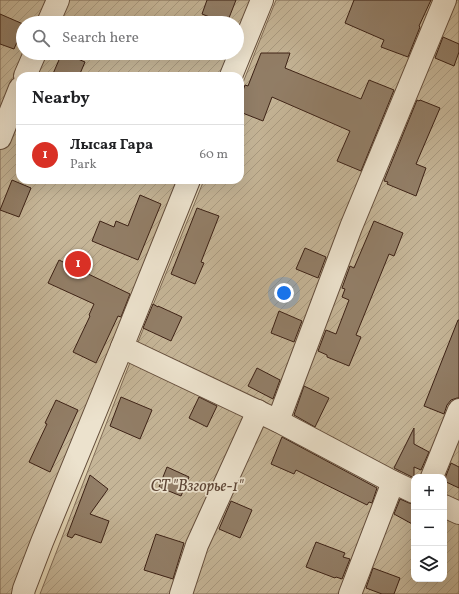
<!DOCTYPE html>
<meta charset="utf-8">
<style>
body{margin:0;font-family:Vollkorn,serif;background:#f6f6f6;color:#202124}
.controls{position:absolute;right:12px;bottom:12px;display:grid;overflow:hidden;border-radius:8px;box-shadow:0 4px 16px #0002}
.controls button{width:36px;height:36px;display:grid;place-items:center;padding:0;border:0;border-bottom:1px solid #e0e0e0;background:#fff;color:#202124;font:20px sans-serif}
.you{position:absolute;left:284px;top:293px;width:14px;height:14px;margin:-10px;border:3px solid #fff;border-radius:50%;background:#1a73e8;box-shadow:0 0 0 6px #1a73e833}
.badge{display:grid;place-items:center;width:26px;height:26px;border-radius:50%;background:#d93025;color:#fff;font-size:13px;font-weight:700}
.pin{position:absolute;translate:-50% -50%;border:2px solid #fff;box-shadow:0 1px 4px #0006}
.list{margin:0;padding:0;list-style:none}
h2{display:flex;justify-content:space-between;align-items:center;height:52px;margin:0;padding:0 16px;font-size:17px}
h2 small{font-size:13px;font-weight:400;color:#757577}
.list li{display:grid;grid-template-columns:26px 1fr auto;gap:12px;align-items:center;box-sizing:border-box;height:60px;padding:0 16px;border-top:1px solid #e0e0e0}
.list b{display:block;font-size:15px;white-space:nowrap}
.list p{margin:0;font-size:13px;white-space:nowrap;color:#757577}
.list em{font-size:13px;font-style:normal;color:#757577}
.icon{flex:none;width:22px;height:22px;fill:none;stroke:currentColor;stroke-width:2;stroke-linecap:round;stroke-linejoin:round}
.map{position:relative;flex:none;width:459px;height:594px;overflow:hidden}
.search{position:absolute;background:#fff;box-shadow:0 4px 16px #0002;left:16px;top:16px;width:228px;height:44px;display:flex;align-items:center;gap:10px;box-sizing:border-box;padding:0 14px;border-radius:22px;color:#757577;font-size:15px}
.panel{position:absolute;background:#fff;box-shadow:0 4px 16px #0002;left:16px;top:72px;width:228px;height:112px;border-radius:12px}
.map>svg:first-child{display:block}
</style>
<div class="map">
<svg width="459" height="594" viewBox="0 0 459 594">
<defs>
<pattern id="garden-furrows" width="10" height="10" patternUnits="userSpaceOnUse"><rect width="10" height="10" fill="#c5b597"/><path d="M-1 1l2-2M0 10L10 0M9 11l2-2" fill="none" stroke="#aa9b81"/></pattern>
</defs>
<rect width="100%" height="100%" fill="#e1d3b2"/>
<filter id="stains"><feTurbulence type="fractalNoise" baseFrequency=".005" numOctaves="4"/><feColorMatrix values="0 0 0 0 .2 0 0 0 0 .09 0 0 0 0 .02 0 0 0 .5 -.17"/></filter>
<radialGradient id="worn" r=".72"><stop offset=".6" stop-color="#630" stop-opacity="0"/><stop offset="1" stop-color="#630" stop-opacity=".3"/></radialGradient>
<g fill="url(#garden-furrows)" stroke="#806b56" fill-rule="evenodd">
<path d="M 0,0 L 259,0 L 229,76 L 20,76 L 20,180 L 188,180 L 23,594 L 0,594 ZM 23,23 L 237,23 L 237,53 L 23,53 Z"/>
<path d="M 276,0 L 459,0 L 459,594 L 40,594 L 138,342 L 204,180 L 240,180 L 240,90 ZM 414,477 L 444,477 L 444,579 L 414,579 Z"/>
</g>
<g fill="#927e67" stroke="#3c2115">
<path d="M 207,0 L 236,0 L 227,23 L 225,23 L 202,14 Z"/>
<path d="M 354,0 L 431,0 L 419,26 L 420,27 L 408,57 L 381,47 L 384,40 L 345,23 Z"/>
<path d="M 0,14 L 23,24 L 23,28 L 14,49 L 0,44 Z"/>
<path d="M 443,37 L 459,44 L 459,52 L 454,66 L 435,58 Z"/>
<path d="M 62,53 L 64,53 L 85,62 L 79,76 L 52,76 Z"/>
<path d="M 261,53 L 290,53 L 285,68 L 361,99 L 369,80 L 394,90 L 361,171 L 337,161 L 350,131 L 272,97 L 263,121 L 240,112 L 240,99 L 245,85 L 248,86 Z"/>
<path d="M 417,100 L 419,101 L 420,100 L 440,108 L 416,164 L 426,168 L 416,196 L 387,184 L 388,182 L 384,181 Z"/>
<path d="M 12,180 L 31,188 L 19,217 L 0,210 Z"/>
<path d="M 140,195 L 161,204 L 138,260 L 92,241 L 100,221 L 114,227 L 116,221 L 128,226 Z"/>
<path d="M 197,208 L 219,216 L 201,262 L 204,263 L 195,284 L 171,274 Z"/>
<path d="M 374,221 L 403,233 L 394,256 L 389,254 L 356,335 L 361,337 L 349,366 L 327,357 L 327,355 L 318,351 L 326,330 L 336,334 L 349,300 L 342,297 L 345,289 L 342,288 L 350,266 L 354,268 Z"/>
<path d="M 305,248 L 326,257 L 318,278 L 296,269 Z"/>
<path d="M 59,260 L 130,294 L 121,317 L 118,316 L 96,363 L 73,352 L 90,316 L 89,315 L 94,304 L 48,283 Z"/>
<path d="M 153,304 L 158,307 L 158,306 L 182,317 L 171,341 L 143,328 Z"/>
<path d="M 279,311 L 302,321 L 294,342 L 271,333 Z"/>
<path d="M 458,320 L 459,320 L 459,398 L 457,398 L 451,400 L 447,405 L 444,414 L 424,406 Z"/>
<path d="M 257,368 L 280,380 L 273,399 L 248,386 Z"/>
<path d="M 304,386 L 329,398 L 315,427 L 294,415 Z"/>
<path d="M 121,397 L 152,410 L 140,439 L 110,426 Z"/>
<path d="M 199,397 L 217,406 L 207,427 L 189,418 Z"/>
<path d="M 56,400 L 78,410 L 50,472 L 29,462 L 47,424 L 45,423 Z"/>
<path d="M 414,428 L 414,444 L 429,452 L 421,470 L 414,467 L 414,478 L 394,468 Z"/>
<path d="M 282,437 L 377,488 L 372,503 L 369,502 L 367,505 L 296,470 L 294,474 L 271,464 Z"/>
<path d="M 451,463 L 459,467 L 459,488 L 444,481 Z"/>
<path d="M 167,467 L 189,477 L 181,496 L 159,487 Z"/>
<path d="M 90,475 L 108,489 L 90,514 L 109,521 L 101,543 L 75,534 L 72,538 L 67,536 Z"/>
<path d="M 400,499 L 409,503 L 414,504 L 414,525 L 394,514 Z"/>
<path d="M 231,501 L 252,510 L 240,538 L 219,529 Z"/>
<path d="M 156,534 L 184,543 L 173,579 L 144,570 Z"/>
<path d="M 316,542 L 345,553 L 343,557 L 350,559 L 342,579 L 336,577 L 335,578 L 306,567 Z"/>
<path d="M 373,568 L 400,578 L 394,594 L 382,594 L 366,588 Z"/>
</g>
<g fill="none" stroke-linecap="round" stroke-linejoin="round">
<g stroke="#654e3c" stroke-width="24">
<g id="minor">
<path d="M 48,23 L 58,0"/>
<path d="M 25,76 L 35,53"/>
<path d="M 231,76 L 262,0"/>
<path d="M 0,138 L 20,88"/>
<path d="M 122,347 L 278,421 L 393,482 L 414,492"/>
<path d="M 278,421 L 351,227 L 445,0"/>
<path d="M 432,477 L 459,410"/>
<path d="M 444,506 L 459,513"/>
<path d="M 23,594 L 24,589 L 42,542 L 122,347 L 189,180"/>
<path d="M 181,594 L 197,545 L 258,411"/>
<path d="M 350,594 L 393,482"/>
</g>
</g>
<use href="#minor" stroke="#ece2cd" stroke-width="22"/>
</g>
<g text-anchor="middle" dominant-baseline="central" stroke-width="3.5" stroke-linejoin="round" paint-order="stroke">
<g font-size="16" font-style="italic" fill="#5e4636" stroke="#ece2cd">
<text x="197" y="487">СТ "Взгорье-1"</text>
</g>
</g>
<rect width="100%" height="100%" filter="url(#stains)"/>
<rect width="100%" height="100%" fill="url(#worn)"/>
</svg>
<div class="controls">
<button>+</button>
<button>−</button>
<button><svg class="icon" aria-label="layers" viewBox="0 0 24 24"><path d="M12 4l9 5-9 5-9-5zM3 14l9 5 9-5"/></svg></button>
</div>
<div class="you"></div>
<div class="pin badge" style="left:78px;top:264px">1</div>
<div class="search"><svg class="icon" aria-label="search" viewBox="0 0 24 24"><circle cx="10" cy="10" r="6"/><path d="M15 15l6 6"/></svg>Search here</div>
<section class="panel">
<h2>Nearby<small></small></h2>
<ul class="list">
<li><span class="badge">1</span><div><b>Лысая Гара</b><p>Park</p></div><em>60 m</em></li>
</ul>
</section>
</div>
